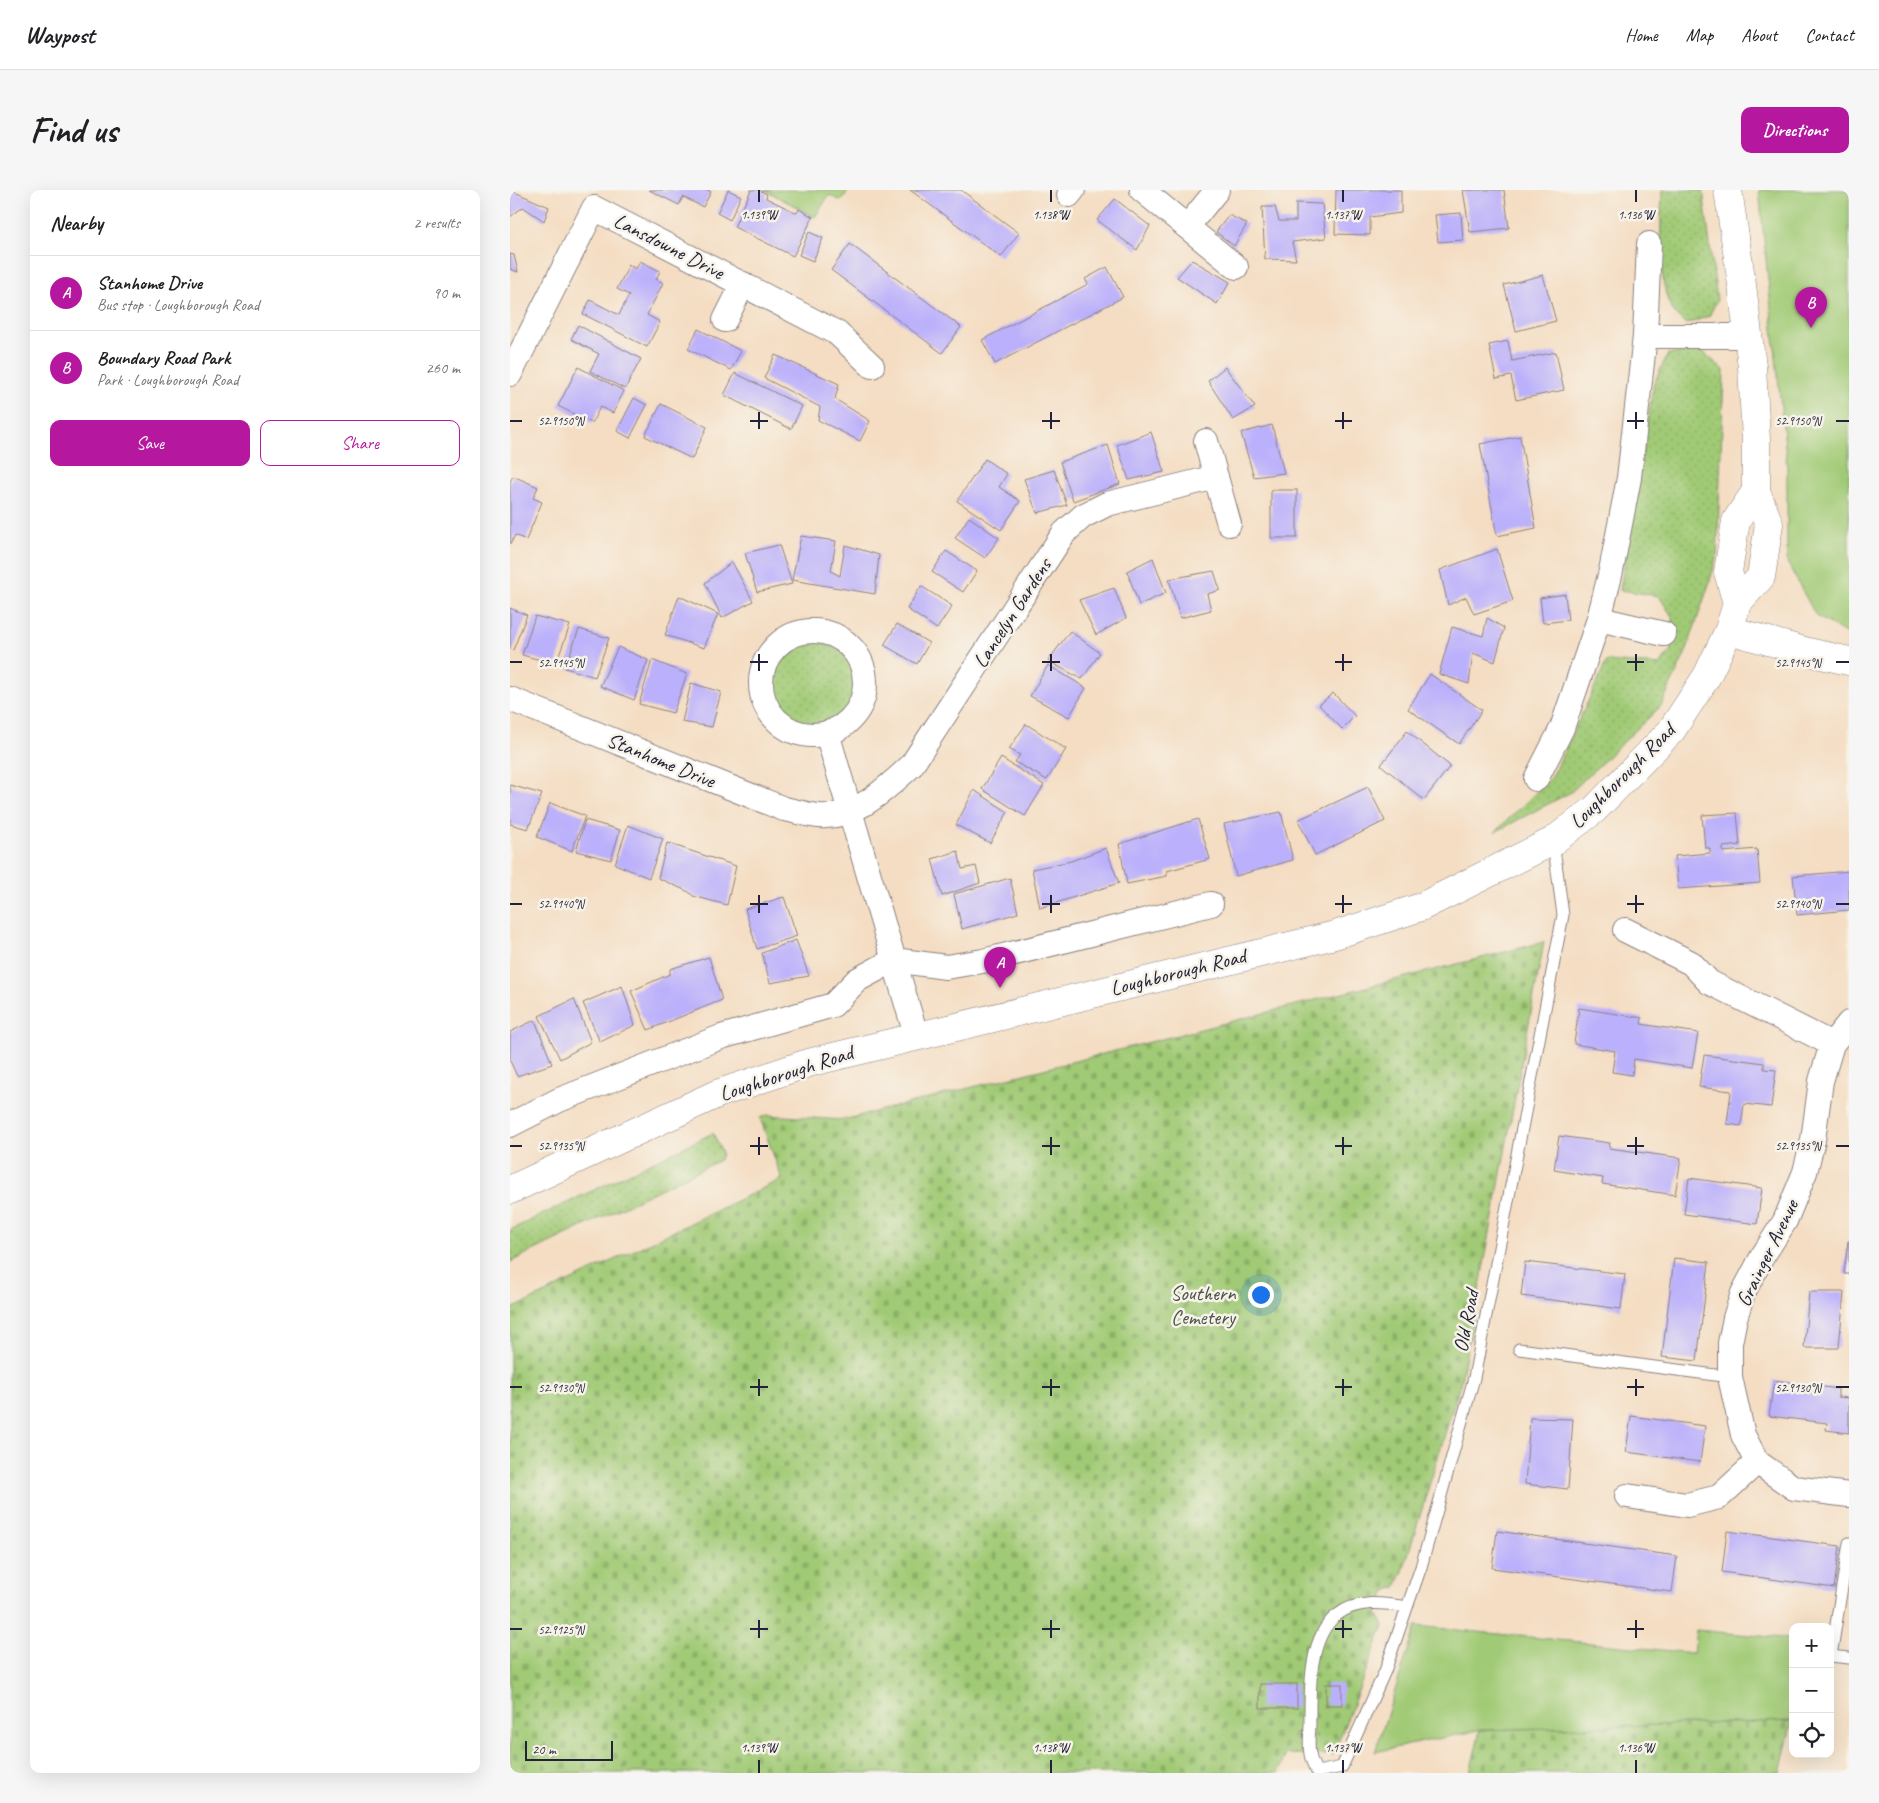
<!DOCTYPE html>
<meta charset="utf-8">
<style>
body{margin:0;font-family:Caveat,sans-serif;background:#f6f6f6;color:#202124}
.controls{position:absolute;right:15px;bottom:15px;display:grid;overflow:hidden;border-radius:10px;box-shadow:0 5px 20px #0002}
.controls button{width:45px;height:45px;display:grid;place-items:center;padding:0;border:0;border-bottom:1px solid #e0e0e0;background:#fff;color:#202124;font:25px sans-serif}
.scale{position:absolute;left:15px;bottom:12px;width:88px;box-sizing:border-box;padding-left:5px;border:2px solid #22223b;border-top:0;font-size:14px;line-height:18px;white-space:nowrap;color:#22223b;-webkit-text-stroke:4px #f7f3e8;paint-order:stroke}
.you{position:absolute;left:750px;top:1104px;width:18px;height:18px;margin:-12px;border:4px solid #fff;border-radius:50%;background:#1a73e8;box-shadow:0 0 0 8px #1a73e833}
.badge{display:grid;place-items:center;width:32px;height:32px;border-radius:50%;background:#b5179e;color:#fff;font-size:16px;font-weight:700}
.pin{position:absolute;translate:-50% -41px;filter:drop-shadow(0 1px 2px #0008)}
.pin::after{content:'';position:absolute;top:26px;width:18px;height:15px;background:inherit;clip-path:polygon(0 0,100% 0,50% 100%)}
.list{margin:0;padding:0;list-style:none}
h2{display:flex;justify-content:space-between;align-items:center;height:65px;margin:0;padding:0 20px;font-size:21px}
h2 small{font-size:16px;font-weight:400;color:#757577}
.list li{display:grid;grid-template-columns:32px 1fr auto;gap:15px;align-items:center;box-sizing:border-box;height:75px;padding:0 20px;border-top:1px solid #e0e0e0}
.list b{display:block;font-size:19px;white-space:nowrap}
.list p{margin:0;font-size:16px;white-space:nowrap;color:#757577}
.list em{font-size:16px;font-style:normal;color:#757577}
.actions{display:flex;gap:10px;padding:15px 20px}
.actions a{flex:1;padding:11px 0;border:1px solid #b5179e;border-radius:10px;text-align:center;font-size:18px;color:#b5179e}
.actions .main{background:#b5179e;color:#fff}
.icon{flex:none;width:28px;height:28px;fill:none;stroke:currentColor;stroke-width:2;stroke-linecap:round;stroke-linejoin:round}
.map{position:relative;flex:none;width:1339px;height:1583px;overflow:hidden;border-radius:10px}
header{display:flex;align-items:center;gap:30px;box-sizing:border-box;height:70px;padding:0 25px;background:#fff;border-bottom:1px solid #e0e0e0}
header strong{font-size:24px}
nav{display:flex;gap:28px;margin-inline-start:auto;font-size:18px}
.intro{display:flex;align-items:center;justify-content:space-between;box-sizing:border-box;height:120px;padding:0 30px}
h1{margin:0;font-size:35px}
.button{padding:12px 22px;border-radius:10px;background:#b5179e;color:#fff;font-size:18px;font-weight:700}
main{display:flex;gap:30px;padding:0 30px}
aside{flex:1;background:#fff;border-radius:10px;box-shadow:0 5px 20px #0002}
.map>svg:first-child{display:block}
</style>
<header>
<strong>Waypost</strong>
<nav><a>Home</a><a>Map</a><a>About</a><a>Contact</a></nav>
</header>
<div class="intro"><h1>Find us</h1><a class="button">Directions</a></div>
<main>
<aside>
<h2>Nearby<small>2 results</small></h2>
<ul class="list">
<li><span class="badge">A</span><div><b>Stanhome Drive</b><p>Bus stop · Loughborough Road</p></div><em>90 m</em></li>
<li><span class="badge">B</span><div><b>Boundary Road Park</b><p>Park · Loughborough Road</p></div><em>260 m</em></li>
</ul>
<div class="actions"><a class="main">Save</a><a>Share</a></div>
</aside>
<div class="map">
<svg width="1339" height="1583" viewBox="0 0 1339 1583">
<defs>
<pattern id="grass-dots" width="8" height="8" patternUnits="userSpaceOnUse" patternTransform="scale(1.25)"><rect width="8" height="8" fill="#a0ca75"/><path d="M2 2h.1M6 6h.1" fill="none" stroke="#8aad66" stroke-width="1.8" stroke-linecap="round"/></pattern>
<pattern id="cemetery-stones" width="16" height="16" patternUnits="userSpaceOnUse" patternTransform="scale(1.25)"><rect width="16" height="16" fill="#a0ca75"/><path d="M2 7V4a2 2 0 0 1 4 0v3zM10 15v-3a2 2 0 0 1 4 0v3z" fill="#8aad66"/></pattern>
</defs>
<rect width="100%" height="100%" fill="#f7f3e8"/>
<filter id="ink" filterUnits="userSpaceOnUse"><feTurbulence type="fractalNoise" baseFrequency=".02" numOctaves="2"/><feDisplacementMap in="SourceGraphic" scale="10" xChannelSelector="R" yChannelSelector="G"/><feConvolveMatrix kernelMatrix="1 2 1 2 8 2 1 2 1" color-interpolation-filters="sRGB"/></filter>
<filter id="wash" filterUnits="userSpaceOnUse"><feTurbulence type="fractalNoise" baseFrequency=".0096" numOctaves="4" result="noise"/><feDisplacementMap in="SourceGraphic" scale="20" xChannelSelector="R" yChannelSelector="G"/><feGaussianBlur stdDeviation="1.12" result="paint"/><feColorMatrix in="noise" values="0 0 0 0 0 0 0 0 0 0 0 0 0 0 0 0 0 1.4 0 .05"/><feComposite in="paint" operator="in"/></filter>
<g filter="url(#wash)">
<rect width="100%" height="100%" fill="#f4ddc2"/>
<g fill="url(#grass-dots)" stroke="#617658">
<path d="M 1152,0 L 1193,0 L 1207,110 L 1199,126 L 1177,134 C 1172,130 1164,124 1161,118 C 1147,90 1151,32 1152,0 Z"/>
<path d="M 1193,162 L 1214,180 L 1208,343 L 1207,365 L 1199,394 L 1176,462 L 1151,516 L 1061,602 L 985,642 L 1042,587 L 1097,471 L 1150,475 L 1161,460 L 1163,428 L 1149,406 L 1110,400 L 1144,193 L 1158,164 Z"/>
<circle cx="304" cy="493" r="41"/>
<path d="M 203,943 L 212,963 L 210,970 L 0,1072 L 0,1040 Z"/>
</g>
<g fill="url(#cemetery-stones)" stroke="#617658">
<path d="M 1034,752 L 971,1091 L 950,1195 L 893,1381 L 886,1397 L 876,1401 L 867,1424 L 874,1435 L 823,1565 L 776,1564 L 768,1583 L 0,1583 L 0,1120 L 272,989 L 250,928 L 258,925 L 333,930 Z"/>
<path d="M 1282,1531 L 1270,1583 L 960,1583 L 970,1540 Z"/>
</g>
<g fill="#a0ca75" stroke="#617658">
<path d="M 255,0 L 339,0 L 331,11 L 319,5 L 305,27 Z"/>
<path d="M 1249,0 L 1339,0 L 1339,445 L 1306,426 L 1277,372 L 1277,276 Z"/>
<path d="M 906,1436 L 1183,1463 L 1186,1440 L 1283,1449 L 1282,1531 L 970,1540 L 865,1562 Z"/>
</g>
<g id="blocks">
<g fill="#bbb0fb">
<path d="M 0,0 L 39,17 L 34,31 L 13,17 L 0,27 Z"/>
<path d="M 139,0 L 198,0 L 201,2 L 193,17 L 173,7 L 169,15 Z"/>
<path d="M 218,0 L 231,6 L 220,30 L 207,23 Z"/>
<path d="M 241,0 L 249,0 L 257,4 L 256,8 L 287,23 L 289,19 L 303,27 L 283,66 L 224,37 Z"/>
<path d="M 400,0 L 451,0 L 509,43 L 491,67 Z"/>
<path d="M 826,0 L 891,0 L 891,23 L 860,27 L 860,45 L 825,44 Z"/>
<path d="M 953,0 L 994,0 L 999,38 L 960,42 Z"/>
<path d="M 605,9 L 640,36 L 627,60 L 587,30 Z"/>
<path d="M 786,13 L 812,14 L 816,48 L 782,52 L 786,70 L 755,69 L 752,17 L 765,17 L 769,31 L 786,31 Z"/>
<path d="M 951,23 L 953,50 L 928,52 L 925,25 Z"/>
<path d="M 719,25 L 737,34 L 724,56 L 706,42 Z"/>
<path d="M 299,42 L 313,48 L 303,71 L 289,65 Z"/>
<path d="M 340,54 L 451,137 L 432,163 L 321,80 Z"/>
<path d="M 0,64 L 4,65 L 8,82 L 0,79 Z"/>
<path d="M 682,70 L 720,92 L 707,114 L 667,87 Z"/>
<path d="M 130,71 L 150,81 L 146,89 L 153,93 L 137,125 L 150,132 L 137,157 L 73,124 L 80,110 L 109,125 L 119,105 L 107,99 L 119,75 L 126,79 Z"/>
<path d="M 597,77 L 613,107 L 485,174 L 472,150 L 578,94 L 575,89 Z"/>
<path d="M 1033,85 L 1046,131 L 1006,141 L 994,95 Z"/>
<path d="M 68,135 L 131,169 L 115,199 L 80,181 L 89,164 L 61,149 Z"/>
<path d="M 188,139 L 231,161 L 221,180 L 178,159 Z"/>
<path d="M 998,151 L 1002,171 L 1046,162 L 1054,200 L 1006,210 L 1001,186 L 986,189 L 979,155 Z"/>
<path d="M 265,165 L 329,194 L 325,209 L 360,231 L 350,251 L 308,230 L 310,217 L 254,188 Z"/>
<path d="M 68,177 L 114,201 L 103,223 L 90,217 L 82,233 L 48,216 Z"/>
<path d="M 715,177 L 745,217 L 723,230 L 698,191 Z"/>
<path d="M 225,183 L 292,216 L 281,239 L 214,205 Z"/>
<path d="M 124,208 L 137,215 L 120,248 L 107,241 Z"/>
<path d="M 151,214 L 197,237 L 182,269 L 135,246 Z"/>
<path d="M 762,235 L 774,283 L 744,287 L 731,243 Z"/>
<path d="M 641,242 L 654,282 L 619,290 L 607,255 Z"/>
<path d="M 1010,246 L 1026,338 L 987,346 L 970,254 Z"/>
<path d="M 598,255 L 610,294 L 563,311 L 550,272 Z"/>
<path d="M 475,269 L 497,284 L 489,297 L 510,311 L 491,340 L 447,311 Z"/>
<path d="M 544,280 L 557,315 L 527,323 L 514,289 Z"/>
<path d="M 3,286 L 28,297 L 23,308 L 32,312 L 16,350 L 5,345 L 1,353 L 0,353 L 0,292 Z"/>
<rect x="761" y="300" width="26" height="48"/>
<path d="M 459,327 L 489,348 L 475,368 L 445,348 Z"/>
<path d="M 291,346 L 326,351 L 321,381 L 330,386 L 335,355 L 369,365 L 365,404 L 282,390 Z"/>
<path d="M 269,355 L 282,394 L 247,402 L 235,363 Z"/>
<path d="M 987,359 L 1003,411 L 964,424 L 956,407 L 938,415 L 930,380 Z"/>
<path d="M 436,361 L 467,381 L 453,402 L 422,382 Z"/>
<path d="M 643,368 L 656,403 L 629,415 L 617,381 Z"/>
<path d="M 222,372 L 243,411 L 212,428 L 195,393 Z"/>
<path d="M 704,381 L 710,400 L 697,404 L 701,420 L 670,428 L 659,389 Z"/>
<path d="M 411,396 L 442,416 L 427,439 L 397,419 Z"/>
<path d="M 604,398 L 616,428 L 586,445 L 569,410 Z"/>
<path d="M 1055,404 L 1058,430 L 1033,433 L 1030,408 Z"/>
<path d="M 169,406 L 208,424 L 194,458 L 155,445 Z"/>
<path d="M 0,418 L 17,425 L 3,460 L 0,459 Z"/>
<path d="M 25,426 L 60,435 L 46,474 L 12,465 Z"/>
<path d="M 977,428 L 994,438 L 985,472 L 963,463 L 959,494 L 929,484 L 942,437 L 973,446 Z"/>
<path d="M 387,434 L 419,453 L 407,474 L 374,455 Z"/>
<path d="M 69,439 L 99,448 L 85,487 L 55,478 Z"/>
<path d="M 560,441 L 590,463 L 572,489 L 538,471 Z"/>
<path d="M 108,457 L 138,470 L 124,510 L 90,496 Z"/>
<path d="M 142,470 L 177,484 L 163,523 L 129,514 Z"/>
<path d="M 538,475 L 576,498 L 559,527 L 520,506 Z"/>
<path d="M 920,484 L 972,520 L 949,554 L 898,519 Z"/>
<path d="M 181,493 L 211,502 L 202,537 L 172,532 Z"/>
<path d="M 823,503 L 845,526 L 832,539 L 809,515 Z"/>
<path d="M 516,534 L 556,559 L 537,590 L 505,572 L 510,565 L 499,559 Z"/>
<path d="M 897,541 L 940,576 L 914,610 L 871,575 Z"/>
<path d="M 491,568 L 534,595 L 515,626 L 472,599 Z"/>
<path d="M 0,595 L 32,604 L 18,639 L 0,634 Z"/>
<path d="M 858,597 L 875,631 L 805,665 L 788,630 Z"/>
<path d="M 464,600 L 498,622 L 480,653 L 446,635 Z"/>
<path d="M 40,613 L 75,626 L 62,661 L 27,647 Z"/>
<path d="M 771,622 L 783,670 L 726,686 L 714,634 Z"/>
<path d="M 1227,623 L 1230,655 L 1213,657 L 1213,662 L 1247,659 L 1250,693 L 1168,699 L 1165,666 L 1200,663 L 1200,658 L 1195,658 L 1192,625 Z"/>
<path d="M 688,629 L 700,669 L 657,681 L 657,686 L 617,694 L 609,654 Z"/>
<path d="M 75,630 L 110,640 L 101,670 L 66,661 Z"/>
<path d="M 118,635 L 153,649 L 139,688 L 105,674 Z"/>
<path d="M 157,653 L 226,676 L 217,715 L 183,706 L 179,702 L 148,688 Z"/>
<path d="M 596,658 L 609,693 L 530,718 L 522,679 L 561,671 Z"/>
<path d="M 448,661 L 452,679 L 466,676 L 470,693 L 432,706 L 422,669 Z"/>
<path d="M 1339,681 L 1339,720 L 1287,725 L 1283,686 Z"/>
<path d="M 500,688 L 508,723 L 452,739 L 444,704 Z"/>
<path d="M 274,707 L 287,746 L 247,759 L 235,719 Z"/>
<path d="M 286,750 L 299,786 L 260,793 L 252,763 Z"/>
<path d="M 199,767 L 212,810 L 138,840 L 121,801 L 160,784 L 160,779 Z"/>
<path d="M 112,796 L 125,835 L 90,852 L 73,813 Z"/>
<path d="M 64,809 L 81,852 L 50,869 L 29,826 Z"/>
<path d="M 1069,818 L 1132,828 L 1131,834 L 1188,843 L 1182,878 L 1124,869 L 1122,885 L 1102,882 L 1105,861 L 1064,854 Z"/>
<path d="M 25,830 L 42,874 L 7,886 L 0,871 L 0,842 Z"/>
<path d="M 1194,865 L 1254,873 L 1254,879 L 1266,880 L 1261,917 L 1234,914 L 1231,936 L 1217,934 L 1221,901 L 1189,897 Z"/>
<path d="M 1049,946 L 1100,953 L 1099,958 L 1171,968 L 1165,1005 L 1092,994 L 1093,988 L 1044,980 Z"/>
<path d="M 1179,988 L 1252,998 L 1247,1034 L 1174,1024 Z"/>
<path d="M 1338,1051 L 1339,1051 L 1339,1084 L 1334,1084 Z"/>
<path d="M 1164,1068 L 1199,1072 L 1187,1171 L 1152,1167 Z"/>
<path d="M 1015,1072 L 1115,1084 L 1111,1119 L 1011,1106 Z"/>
<path d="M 1299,1102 L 1334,1102 L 1329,1158 L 1294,1158 Z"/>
<path d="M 1264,1190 L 1328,1199 L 1328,1207 L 1339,1208 L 1339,1243 L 1316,1240 L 1317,1233 L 1259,1226 Z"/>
<path d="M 1121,1226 L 1195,1236 L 1190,1272 L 1116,1262 Z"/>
<path d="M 1020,1228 L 1063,1229 L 1058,1299 L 1015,1294 Z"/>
<path d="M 987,1341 L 1167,1366 L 1162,1402 L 982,1378 Z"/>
<path d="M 1217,1341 L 1330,1356 L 1324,1398 L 1212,1382 Z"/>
<rect x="750" y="1494" width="37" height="24"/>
<rect x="816" y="1494" width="16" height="21"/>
</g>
</g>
</g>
<g filter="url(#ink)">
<use href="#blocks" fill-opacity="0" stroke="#8b807e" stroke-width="1"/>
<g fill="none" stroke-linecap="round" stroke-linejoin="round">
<g stroke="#8b807e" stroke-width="13">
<g id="service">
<path d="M 1009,1159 L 1220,1187"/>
<path d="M 897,1417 C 874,1413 847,1409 827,1425 C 798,1447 800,1501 800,1533 C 800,1543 798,1555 800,1564 C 801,1570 804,1577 807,1582 L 832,1577 L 875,1481 L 911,1377 L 964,1188 L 1053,725 L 1043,651"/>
<path d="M 1320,1466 L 1339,1468"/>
<path d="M 1321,1466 L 1339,1353"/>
</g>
</g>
<g stroke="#8b807e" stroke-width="26">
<g id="minor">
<path d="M 632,0 L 726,77"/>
<path d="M 559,5 L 563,0"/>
<path d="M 677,37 L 707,0"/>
<path d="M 215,130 L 233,94"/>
<path d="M 1135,146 L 1239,146"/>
<path d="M 0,184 L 84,18 L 327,143 L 362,176"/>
<path d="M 696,251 L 719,334"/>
<path d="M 1089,429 L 1154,444"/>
<circle cx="303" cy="493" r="52"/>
<path d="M 0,509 L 274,619 C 286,621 297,625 309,626 C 346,629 375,599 401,576 L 554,343 L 573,326 L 597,314 L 706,287"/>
<path d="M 317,543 L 406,845"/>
<path d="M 1026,589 L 1052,538 L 1089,429 L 1101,381 L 1119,288 L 1135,146 L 1139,54"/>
<path d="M 1115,740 L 1181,773 L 1199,792 L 1322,854"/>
<path d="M 1339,833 L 1322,854 L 1311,891 L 1303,950 L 1295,982 L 1275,1031 L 1252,1067 L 1233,1103 L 1225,1128 L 1220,1153 L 1220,1187 L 1233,1245 L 1247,1272 L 1284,1298 L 1339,1305"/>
<path d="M 0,935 L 49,910 L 211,847 L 323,815 L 347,790 L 384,770 L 436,777 L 473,771 L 701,714"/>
<path d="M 1117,1306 L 1177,1315 L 1209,1307 L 1247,1272"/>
</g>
</g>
<g stroke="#8b807e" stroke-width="29">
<path id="tertiary" d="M 1219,440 L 1298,462 L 1339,471"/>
</g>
<g stroke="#8b807e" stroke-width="29">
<g id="primary">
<path d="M 1227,413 L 1218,382 L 1226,331 L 1246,301"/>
<path d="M 0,1000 L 207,904 L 298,873 L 825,745 L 911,717 L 1043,651 L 1084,620 L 1161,541 L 1197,486 L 1219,440 L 1227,413 L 1251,387 L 1259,334 L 1246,301 L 1246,250 L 1242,177 L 1232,95 L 1218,0"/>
</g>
</g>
<use href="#service" stroke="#fff" stroke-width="11"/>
<use href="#minor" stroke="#fff" stroke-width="24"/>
<use href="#tertiary" stroke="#fff" stroke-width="28"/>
<use href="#primary" stroke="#fff" stroke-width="28"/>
</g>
</g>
<path fill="none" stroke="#22223b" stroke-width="2" d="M 249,0 L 249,12M 541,0 L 541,12M 833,0 L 833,12M 1126,0 L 1126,12M 249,222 L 249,239M 541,222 L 541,239M 833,222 L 833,239M 1126,222 L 1126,239M 0,231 L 12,231M 240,231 L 258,231M 532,231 L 550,231M 825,231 L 842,231M 1117,231 L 1134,231M 1326,231 L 1339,231M 249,464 L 249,481M 541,464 L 541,481M 833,464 L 833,481M 1126,464 L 1126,481M 0,472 L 12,472M 240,472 L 258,472M 532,472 L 550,472M 825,472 L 842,472M 1117,472 L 1134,472M 1326,472 L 1339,472M 249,705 L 249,723M 541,705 L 541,723M 833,705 L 833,723M 1126,705 L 1126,723M 0,714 L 12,714M 240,714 L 258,714M 532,714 L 550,714M 825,714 L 842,714M 1117,714 L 1134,714M 1326,714 L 1339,714M 249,947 L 249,965M 541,947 L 541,965M 833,947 L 833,965M 1126,947 L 1126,965M 0,956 L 12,956M 240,956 L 258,956M 532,956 L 550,956M 825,956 L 842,956M 1117,956 L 1134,956M 1326,956 L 1339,956M 249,1189 L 249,1206M 541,1189 L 541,1206M 833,1189 L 833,1206M 1126,1189 L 1126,1206M 0,1197 L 12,1197M 240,1197 L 258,1197M 532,1197 L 550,1197M 825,1197 L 842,1197M 1117,1197 L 1134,1197M 1326,1197 L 1339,1197M 249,1430 L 249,1448M 541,1430 L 541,1448M 833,1430 L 833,1448M 1126,1430 L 1126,1448M 0,1439 L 12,1439M 240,1439 L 258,1439M 532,1439 L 550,1439M 825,1439 L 842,1439M 1117,1439 L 1134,1439M 249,1570 L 249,1583M 541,1570 L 541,1583M 833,1570 L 833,1583M 1126,1570 L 1126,1583"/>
<g text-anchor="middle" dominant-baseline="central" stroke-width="5" stroke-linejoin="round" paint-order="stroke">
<g font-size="21" fill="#22223b" stroke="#f7f3e8">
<text transform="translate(159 56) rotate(27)">Lansdowne Drive</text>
<text transform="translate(502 423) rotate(-57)">Lancelyn Gardens</text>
<text transform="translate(151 570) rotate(22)">Stanhome Drive</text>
<text transform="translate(1112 586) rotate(-45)">Loughborough Road</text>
<text transform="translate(668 782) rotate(-14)">Loughborough Road</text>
<text transform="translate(276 883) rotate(-18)">Loughborough Road</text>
<text transform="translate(1257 1063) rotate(-64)">Grainger Avenue</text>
<text transform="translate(956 1131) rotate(-79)">Old Road</text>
</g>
<g font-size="21" fill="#48544c" stroke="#f7f3e8">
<text x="693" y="1103">Southern<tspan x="693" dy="24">Cemetery</tspan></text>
</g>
</g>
<g font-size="12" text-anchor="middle" fill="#22223b" stroke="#f7f3e8" stroke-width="5" stroke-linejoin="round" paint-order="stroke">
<text x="249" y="29">1.139°W</text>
<text x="541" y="29">1.138°W</text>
<text x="833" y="29">1.137°W</text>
<text x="1126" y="29">1.136°W</text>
<text x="51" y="235">52.9150°N</text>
<text x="1288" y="235">52.9150°N</text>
<text x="51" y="477">52.9145°N</text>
<text x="1288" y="477">52.9145°N</text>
<text x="51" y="718">52.9140°N</text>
<text x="1288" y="718">52.9140°N</text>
<text x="51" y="960">52.9135°N</text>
<text x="1288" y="960">52.9135°N</text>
<text x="51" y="1202">52.9130°N</text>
<text x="1288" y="1202">52.9130°N</text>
<text x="51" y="1444">52.9125°N</text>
<text x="249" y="1562">1.139°W</text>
<text x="541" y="1562">1.138°W</text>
<text x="833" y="1562">1.137°W</text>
<text x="1126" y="1562">1.136°W</text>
</g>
</svg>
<div class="controls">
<button>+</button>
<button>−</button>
<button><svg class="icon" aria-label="locate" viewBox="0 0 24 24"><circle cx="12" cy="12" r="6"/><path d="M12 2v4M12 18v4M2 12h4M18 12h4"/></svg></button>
</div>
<div class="scale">20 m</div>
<div class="you"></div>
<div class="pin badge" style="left:490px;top:798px">A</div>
<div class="pin badge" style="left:1301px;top:138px">B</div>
</div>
</main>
